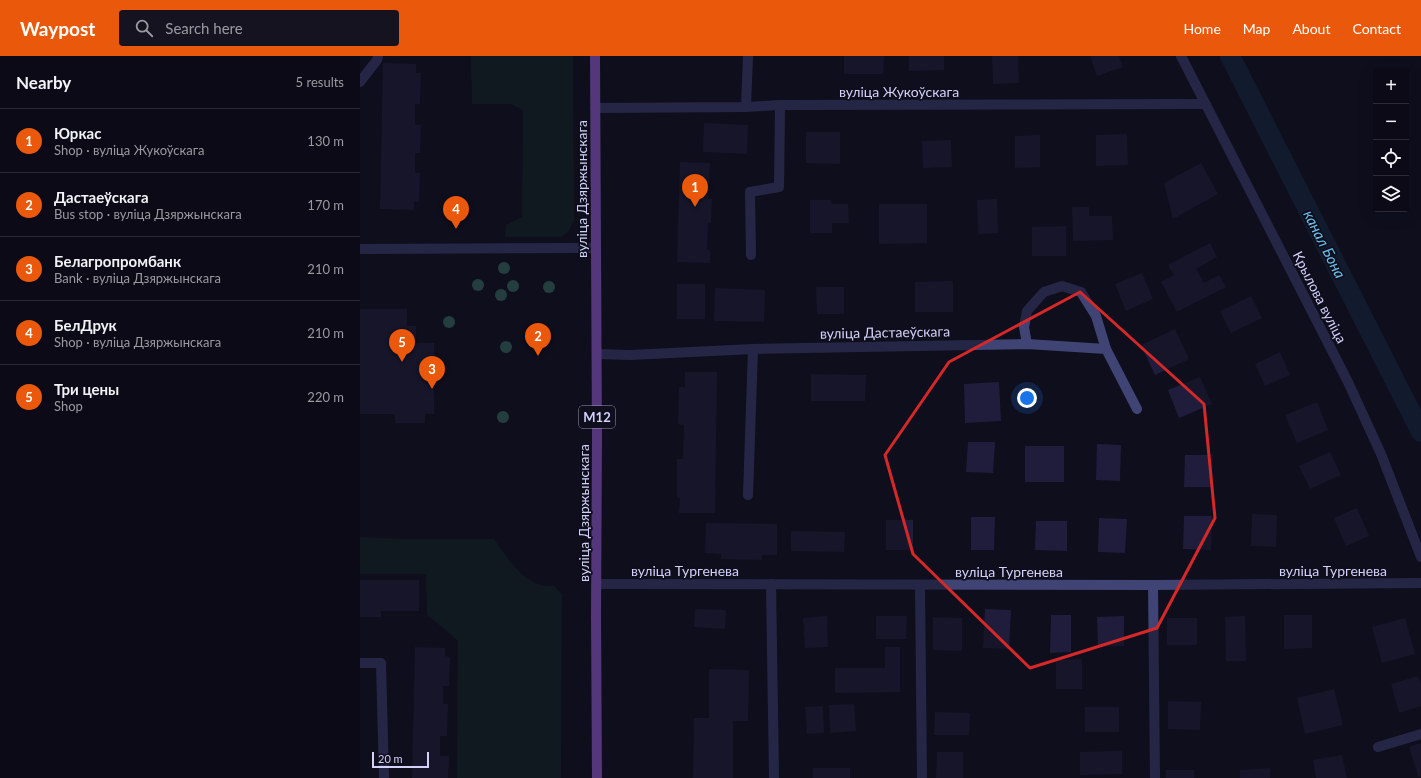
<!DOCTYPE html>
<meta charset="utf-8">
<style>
body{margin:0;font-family:Lato,sans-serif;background:#14131f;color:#f1f3f6}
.controls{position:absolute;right:12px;top:12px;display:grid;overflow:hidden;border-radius:4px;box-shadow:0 4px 16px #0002}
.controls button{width:36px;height:36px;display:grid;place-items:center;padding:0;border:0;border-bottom:1px solid #2b2b35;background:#0b0a16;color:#f1f3f6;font:20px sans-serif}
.scale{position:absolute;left:12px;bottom:10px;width:57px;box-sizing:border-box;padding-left:4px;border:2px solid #d1d1f9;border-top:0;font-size:11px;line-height:14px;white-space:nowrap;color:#d1d1f9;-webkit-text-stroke:3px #0f0e1d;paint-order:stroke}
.you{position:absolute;left:667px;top:342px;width:14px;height:14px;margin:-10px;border:3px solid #fff;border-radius:50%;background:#1a73e8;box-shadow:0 0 0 6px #1a73e833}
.badge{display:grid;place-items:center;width:26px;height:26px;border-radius:50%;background:#ea580c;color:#fff;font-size:13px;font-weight:700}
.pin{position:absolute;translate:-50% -33px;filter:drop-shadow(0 1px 2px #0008)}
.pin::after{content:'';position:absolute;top:21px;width:14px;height:12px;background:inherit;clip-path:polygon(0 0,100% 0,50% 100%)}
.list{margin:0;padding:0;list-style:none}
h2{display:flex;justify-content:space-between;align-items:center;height:52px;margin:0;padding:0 16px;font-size:17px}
h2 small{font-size:13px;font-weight:400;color:#9a9aa1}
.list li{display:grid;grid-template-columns:26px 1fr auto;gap:12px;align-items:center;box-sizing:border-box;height:64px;padding:0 16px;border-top:1px solid #2b2b35}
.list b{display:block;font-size:15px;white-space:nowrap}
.list p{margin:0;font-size:13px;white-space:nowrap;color:#9a9aa1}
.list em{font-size:13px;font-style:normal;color:#9a9aa1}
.icon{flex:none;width:22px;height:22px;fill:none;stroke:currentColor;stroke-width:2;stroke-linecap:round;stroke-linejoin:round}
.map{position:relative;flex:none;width:1061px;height:722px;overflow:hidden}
header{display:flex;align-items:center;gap:24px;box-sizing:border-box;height:56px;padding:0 20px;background:#ea580c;color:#fff}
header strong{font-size:19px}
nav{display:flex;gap:22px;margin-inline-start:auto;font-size:14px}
.search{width:280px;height:36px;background:#14131f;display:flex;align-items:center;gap:10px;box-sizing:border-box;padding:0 14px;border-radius:4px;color:#9a9aa1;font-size:15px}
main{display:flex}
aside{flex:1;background:#0b0a16}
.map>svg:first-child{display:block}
</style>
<header>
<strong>Waypost</strong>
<div class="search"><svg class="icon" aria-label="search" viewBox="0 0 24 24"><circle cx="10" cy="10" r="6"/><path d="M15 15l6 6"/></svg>Search here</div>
<nav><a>Home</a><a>Map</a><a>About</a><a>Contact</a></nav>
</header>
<main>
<aside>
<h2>Nearby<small>5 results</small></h2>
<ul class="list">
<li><span class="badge">1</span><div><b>Юркас</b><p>Shop · вуліца Жукоўскага</p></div><em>130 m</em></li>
<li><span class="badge">2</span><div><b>Дастаеўскага</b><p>Bus stop · вуліца Дзяржынскага</p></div><em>170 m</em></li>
<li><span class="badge">3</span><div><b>Белагропромбанк</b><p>Bank · вуліца Дзяржынскага</p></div><em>210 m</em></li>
<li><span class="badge">4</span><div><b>БелДрук</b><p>Shop · вуліца Дзяржынскага</p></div><em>210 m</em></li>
<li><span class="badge">5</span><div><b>Три цены</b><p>Shop</p></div><em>220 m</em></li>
</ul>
</aside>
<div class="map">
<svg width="1061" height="722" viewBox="0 0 1061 722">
<rect width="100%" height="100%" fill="#0f0e1d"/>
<g fill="#122623">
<path d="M 111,0 L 213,0 L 214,165 L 208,176 L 201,181 L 145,181 L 146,169 L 162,161 L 163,54 L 151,48 L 112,48 Z"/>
<path d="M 0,481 L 44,483 L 134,483 C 146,500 160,523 181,529 C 185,530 190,530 194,530 L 202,538 L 201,722 L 97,722 L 98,585 L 82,571 L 67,559 L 66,518 L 0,518 Z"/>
</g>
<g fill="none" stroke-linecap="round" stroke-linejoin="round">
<path stroke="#152b40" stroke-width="20" d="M 870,0 L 1061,376"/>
</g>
<g fill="#1f1d3b">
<path d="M 484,0 L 524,0 L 523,18 L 484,18 Z"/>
<path d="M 549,0 L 584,0 L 584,14 L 549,15 Z"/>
<path d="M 632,0 L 658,0 L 659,27 L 633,28 Z"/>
<path d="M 730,0 L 759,0 L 763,11 L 737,20 Z"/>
<path d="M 23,7 L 56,8 L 56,17 L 61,17 L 60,48 L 55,48 L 55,69 L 61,69 L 60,97 L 55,97 L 55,117 L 60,117 L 59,146 L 54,145 L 54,154 L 20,153 Z"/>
<path d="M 344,67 L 388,69 L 387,98 L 343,96 Z"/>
<path d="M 446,76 L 480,76 L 480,108 L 446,107 Z"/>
<path d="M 767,78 L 768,109 L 736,110 L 736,79 Z"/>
<path d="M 680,79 L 680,111 L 655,112 L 655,80 Z"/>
<path d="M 591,84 L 592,111 L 563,112 L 562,85 Z"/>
<path d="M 320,106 L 350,107 L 348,143 L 352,143 L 351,167 L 348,167 L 347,194 L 350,194 L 350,207 L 317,206 Z"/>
<path d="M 841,107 L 858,138 L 813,163 L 804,127 Z"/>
<path d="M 637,143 L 638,177 L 618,178 L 617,144 Z"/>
<path d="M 450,144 L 471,144 L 472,148 L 488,148 L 489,167 L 472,167 L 472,177 L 450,177 Z"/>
<path d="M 519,148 L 567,148 L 567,187 L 519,188 Z"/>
<path d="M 712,151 L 729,151 L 729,160 L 752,160 L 753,184 L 713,185 Z"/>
<path d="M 706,170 L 706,200 L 672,200 L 672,171 Z"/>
<path d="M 850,187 L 857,201 L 836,213 L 844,227 L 859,219 L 866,231 L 817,256 L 801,226 L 814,219 L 808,209 Z"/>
<path d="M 782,217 L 793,243 L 766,255 L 755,228 Z"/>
<path d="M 593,225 L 593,256 L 555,256 L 555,226 Z"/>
<rect x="317" y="228" width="28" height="35"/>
<path d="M 456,231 L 484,231 L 484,258 L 457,258 Z"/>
<path d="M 355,232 L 405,234 L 404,266 L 354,265 Z"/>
<path d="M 891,240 L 902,262 L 871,277 L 860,255 Z"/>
<path d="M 0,253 L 47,253 L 47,270 L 56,270 L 56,287 L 74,287 L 74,358 L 65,358 L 65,367 L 35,367 L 35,358 L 0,358 Z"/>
<path d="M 815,273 L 829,303 L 795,319 L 781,289 Z"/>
<path d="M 920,296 L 930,319 L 905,330 L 895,308 Z"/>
<path d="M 325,316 L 357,316 L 355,457 L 319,457 L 320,442 L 317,442 L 317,403 L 323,403 L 324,369 L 318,368 L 319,331 L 325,331 Z"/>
<path d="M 451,318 L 506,319 L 505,345 L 451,345 Z"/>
<path d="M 840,321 L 852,348 L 819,362 L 808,334 Z"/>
<path d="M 639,326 L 641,365 L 605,367 L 604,328 Z"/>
<path d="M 957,346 L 968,374 L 937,387 L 925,359 Z"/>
<path d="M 608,386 L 635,386 L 633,417 L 606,416 Z"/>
<path d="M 737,388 L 761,389 L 760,425 L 736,424 Z"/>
<rect x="665" y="390" width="39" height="36"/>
<path d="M 970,396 L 981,419 L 950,433 L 939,410 Z"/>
<path d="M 825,399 L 853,399 L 852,431 L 824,431 Z"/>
<path d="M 997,452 L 1009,480 L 986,490 L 974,462 Z"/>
<path d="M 892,458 L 917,459 L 916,491 L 891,490 Z"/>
<path d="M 824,460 L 852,460 L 851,494 L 823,493 Z"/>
<path d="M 611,461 L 635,461 L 634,494 L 611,494 Z"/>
<path d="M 739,462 L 767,463 L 765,497 L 738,496 Z"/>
<rect x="526" y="464" width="27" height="30"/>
<path d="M 676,465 L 707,465 L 707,495 L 675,494 Z"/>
<path d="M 346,467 L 417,468 L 417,499 L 402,499 L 402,504 L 361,503 L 361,498 L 345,497 Z"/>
<path d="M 431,475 L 485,476 L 484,496 L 431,495 Z"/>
<path d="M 0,524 L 59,524 L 59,555 L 21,555 L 21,561 L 0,561 Z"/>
<path d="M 335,553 L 366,554 L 365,573 L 334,571 Z"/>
<path d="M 625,553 L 651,554 L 649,593 L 623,592 Z"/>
<path d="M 691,559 L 711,559 L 711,596 L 690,597 Z"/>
<path d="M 924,559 L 952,559 L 952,592 L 924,593 Z"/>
<path d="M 467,560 L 468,591 L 445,592 L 443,562 Z"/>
<path d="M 516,560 L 547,560 L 546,583 L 516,583 Z"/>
<path d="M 764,560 L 764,590 L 738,591 L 737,561 Z"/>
<path d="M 885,560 L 886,605 L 866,605 L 865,561 Z"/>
<path d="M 573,561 L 602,562 L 602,595 L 573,594 Z"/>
<rect x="807" y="562" width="30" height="27"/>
<path d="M 1045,562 L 1055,598 L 1022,607 L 1012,571 Z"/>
<path d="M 55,591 L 85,592 L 85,600 L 90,601 L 89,630 L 83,630 L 83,648 L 88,648 L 87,680 L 80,680 L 80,700 L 89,700 L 88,722 L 52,722 Z"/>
<path d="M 525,591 L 540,591 L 540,636 L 475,637 L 475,612 L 525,612 Z"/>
<path d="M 722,603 L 722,633 L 696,633 L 696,604 Z"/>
<path d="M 349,613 L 389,614 L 388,665 L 373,665 L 373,722 L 333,722 L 334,662 L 349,662 Z"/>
<path d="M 1058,620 L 1061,628 L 1061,650 L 1039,657 L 1031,628 Z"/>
<path d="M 974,633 L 983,669 L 945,678 L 937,642 Z"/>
<path d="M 808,645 L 841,646 L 840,674 L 808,673 Z"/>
<path d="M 494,648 L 496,675 L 470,677 L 469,649 Z"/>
<path d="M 463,650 L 464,677 L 447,678 L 445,651 Z"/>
<rect x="725" y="651" width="34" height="25"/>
<path d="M 575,656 L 610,657 L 609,679 L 574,679 Z"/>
<path d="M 1061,687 L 1061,721 L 1059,722 L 1049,691 Z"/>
<path d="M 762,695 L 762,718 L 720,719 L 720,696 Z"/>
<path d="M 577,696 L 603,696 L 603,722 L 576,722 Z"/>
<path d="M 982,699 L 987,722 L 956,722 L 953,704 Z"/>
<rect x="453" y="712" width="37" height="10"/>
<path d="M 910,712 L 910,722 L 880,722 L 880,714 Z"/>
<rect x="806" y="714" width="28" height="8"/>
</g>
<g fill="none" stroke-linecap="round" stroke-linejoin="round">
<g stroke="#404475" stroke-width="10">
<path d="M 821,0 L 988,326 L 1021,398 L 1061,501"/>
<path d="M 0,26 L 17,4 L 18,0"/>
<path d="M 386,51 L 388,0"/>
<path d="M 235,52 L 386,51 L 420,49 L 844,48"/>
<path d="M 0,193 L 236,192"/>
<path d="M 391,199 L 390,136 L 419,131 L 420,49"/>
<path d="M 667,288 L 664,271 L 667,255 L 684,236 L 702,230 L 721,236 L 736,260 L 746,293"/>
<path d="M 237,298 L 270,299 L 393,293 L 667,288 L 746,293 L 777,353"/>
<path d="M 388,439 L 393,293"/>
<path d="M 237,528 L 793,529 L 1061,527"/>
<path d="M 411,528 L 414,722"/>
<path d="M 560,529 L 562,722"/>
<path d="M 793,529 L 795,722"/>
<path d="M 0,607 L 21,607 L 24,722"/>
<path d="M 1018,691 L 1061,678"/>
</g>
<path stroke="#a866ea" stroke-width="10" d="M 235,0 L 237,383 L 236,561 L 237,722"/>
</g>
<g fill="#3f7869">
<circle cx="144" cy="212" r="6"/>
<circle cx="118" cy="229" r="6"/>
<circle cx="153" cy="230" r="6"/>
<circle cx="189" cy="231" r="6"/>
<circle cx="141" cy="239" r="6"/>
<circle cx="89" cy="266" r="6"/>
<circle cx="146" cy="291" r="6"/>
<circle cx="143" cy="361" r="6"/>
</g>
<path d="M0 0H1061V722H0ZM 720,236 L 844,348 L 855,462 L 797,572 L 670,612 L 553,498 L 525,399 L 589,306 Z" fill="#0f0e1d" fill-opacity=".55" fill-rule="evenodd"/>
<path fill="none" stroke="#d62828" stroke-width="3" stroke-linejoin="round" d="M 720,236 L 844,348 L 855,462 L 797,572 L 670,612 L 553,498 L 525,399 L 589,306 Z"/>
<g text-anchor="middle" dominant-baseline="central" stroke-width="3.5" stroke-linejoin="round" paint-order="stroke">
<rect fill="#0f0e1d" stroke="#9796b7" stroke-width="1" x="219" y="350" width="36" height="22" rx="3"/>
<g font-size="13" font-weight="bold" fill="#d1d1f9">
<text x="237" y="361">М12</text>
</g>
<g font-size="14" fill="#d1d1f9" stroke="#0f0e1d">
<text x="539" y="35">вуліца Жукоўскага</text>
<text transform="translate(221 133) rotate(-90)">вуліца Дзяржынскага</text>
<text transform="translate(960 241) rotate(63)">Крылова вуліца</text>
<text transform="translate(525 276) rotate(-1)">вуліца Дастаеўскага</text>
<text transform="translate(223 457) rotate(-90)">вуліца Дзяржынскага</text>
<text x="325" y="514">вуліца Тургенева</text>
<text x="973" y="514">вуліца Тургенева</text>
<text x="649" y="515">вуліца Тургенева</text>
</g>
<g font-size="15" font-style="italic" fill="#6cc0eb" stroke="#0f0e1d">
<text transform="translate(965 188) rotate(63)">канал Бона</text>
</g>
</g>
</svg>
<div class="controls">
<button>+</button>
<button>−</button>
<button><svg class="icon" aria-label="locate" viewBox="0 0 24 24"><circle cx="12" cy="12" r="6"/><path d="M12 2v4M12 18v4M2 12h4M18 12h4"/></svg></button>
<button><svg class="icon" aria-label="layers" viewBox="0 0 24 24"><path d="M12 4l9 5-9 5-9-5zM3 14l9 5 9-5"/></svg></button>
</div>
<div class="scale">20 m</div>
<div class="you"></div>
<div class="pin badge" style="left:335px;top:151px">1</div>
<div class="pin badge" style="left:178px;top:300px">2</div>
<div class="pin badge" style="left:72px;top:333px">3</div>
<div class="pin badge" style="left:96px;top:173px">4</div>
<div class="pin badge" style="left:42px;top:306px">5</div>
</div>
</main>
